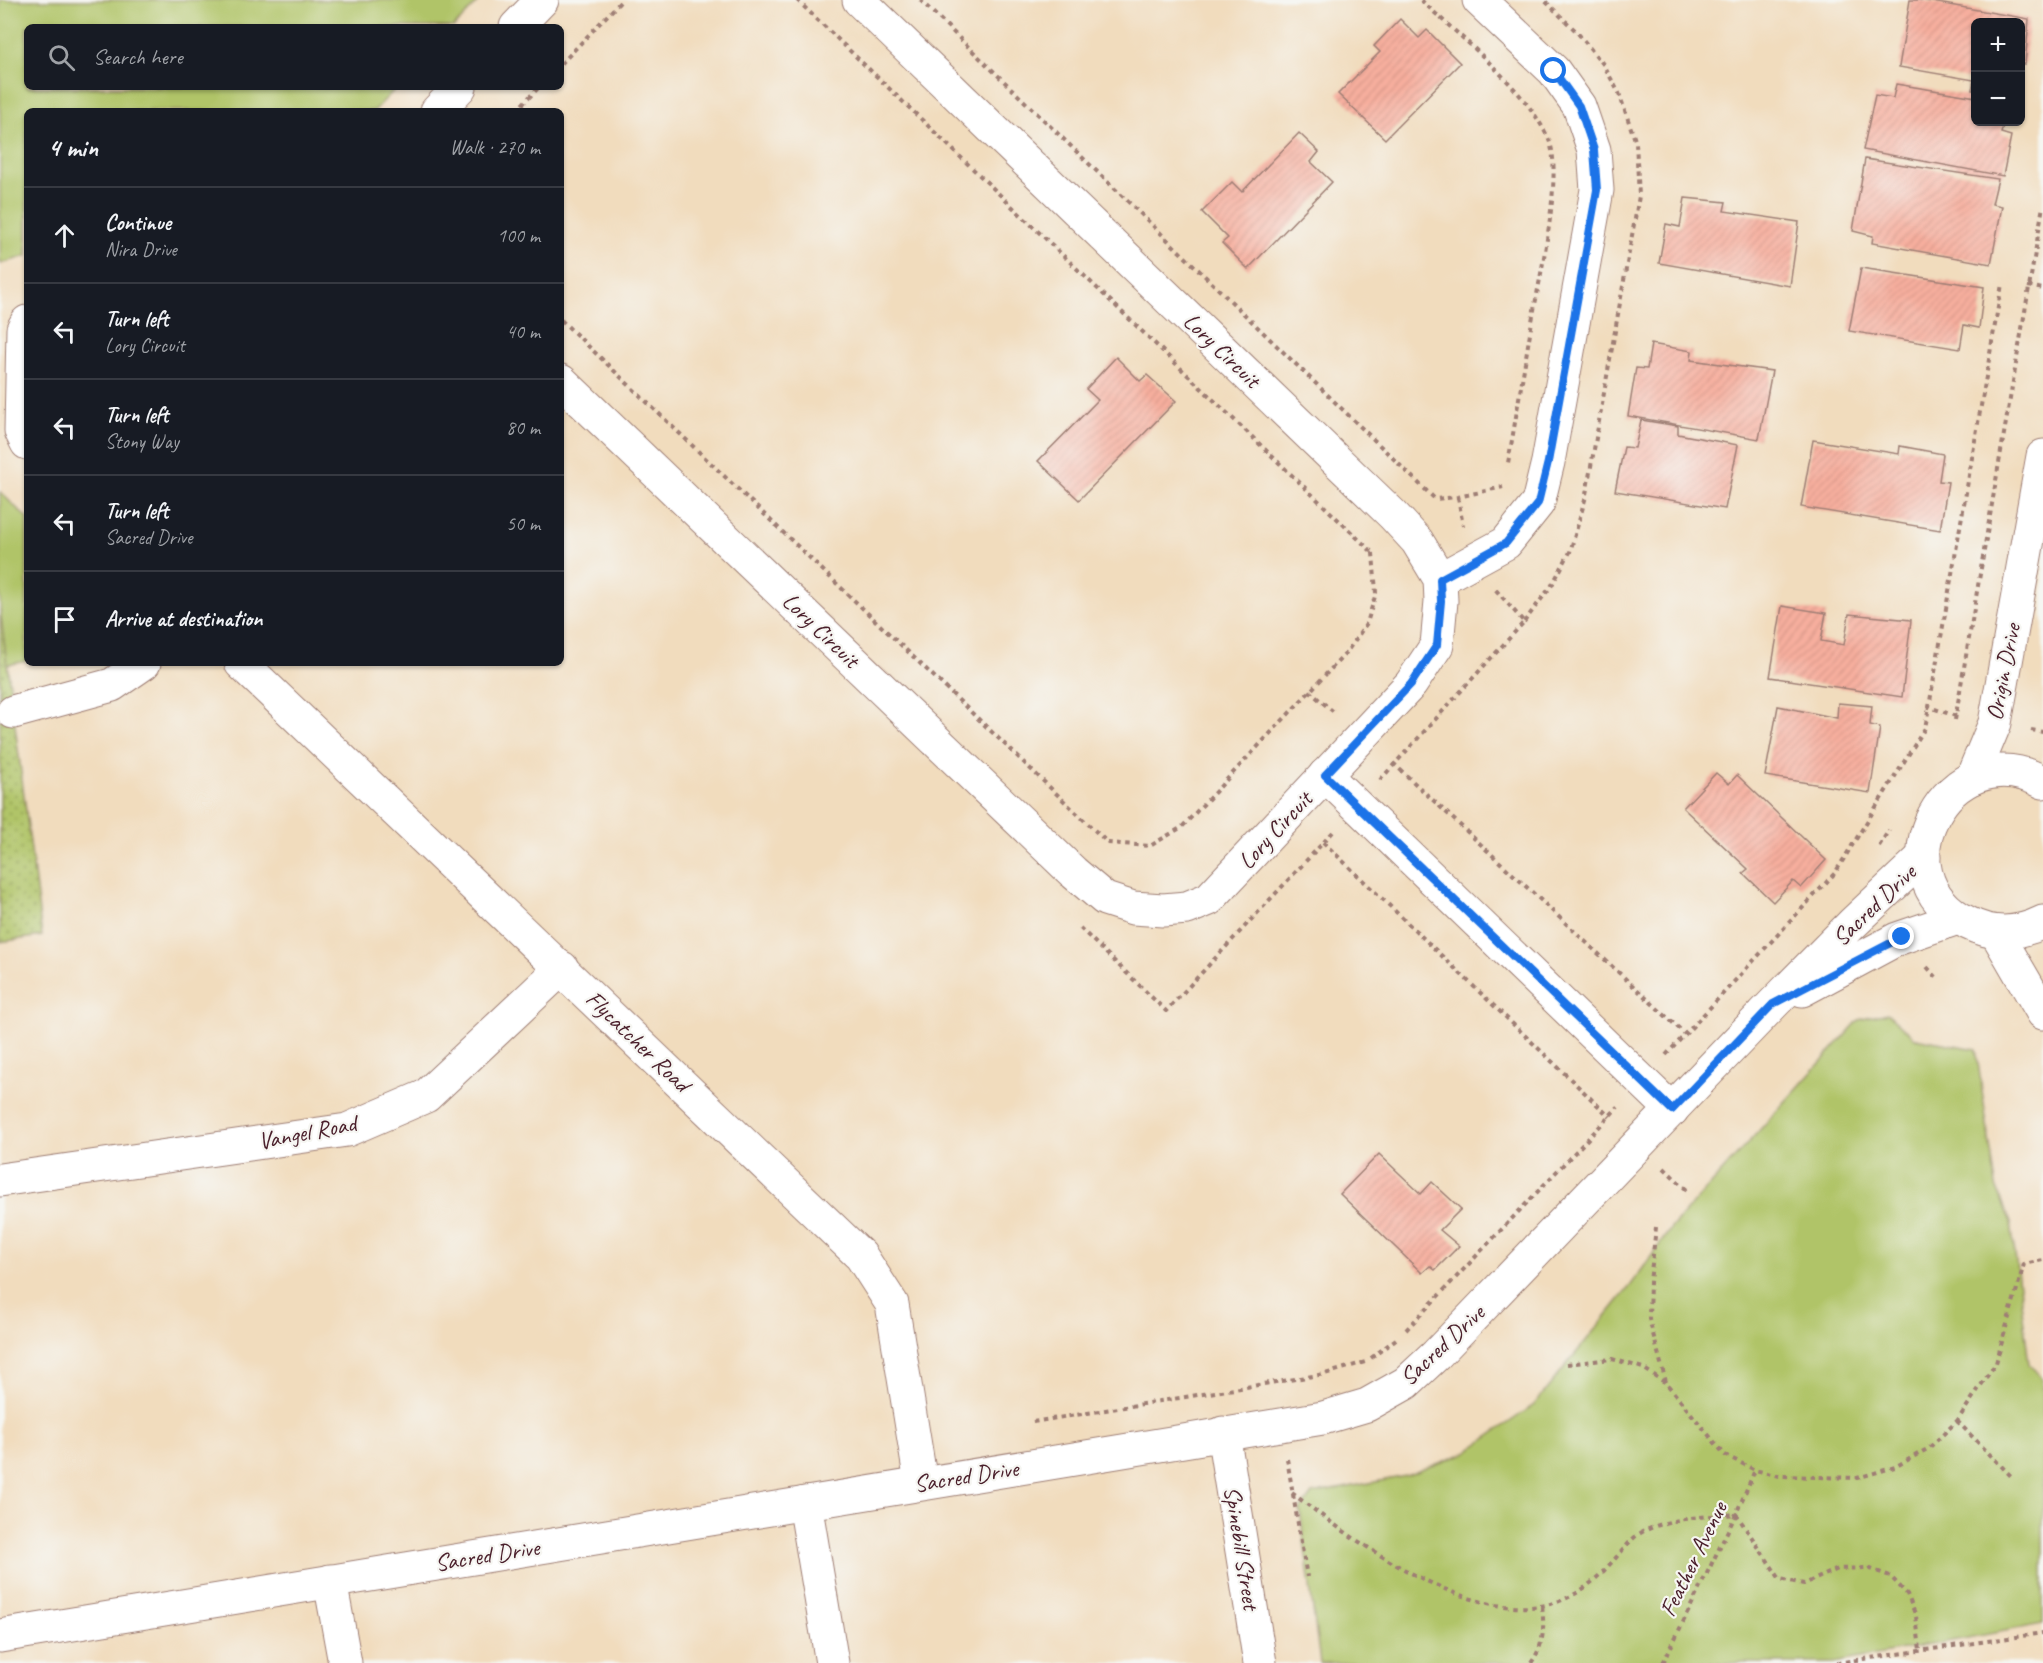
<!DOCTYPE html>
<meta charset="utf-8">
<style>
body{margin:0;font-family:Caveat,sans-serif;background:#242831;color:#f1f3f6}
.controls{position:absolute;right:18px;top:18px;display:grid;overflow:hidden;border-radius:9px;box-shadow:0 2px 4px #0004}
.controls button{width:54px;height:54px;display:grid;place-items:center;padding:0;border:0;border-bottom:2px solid #363941;background:#171b24;color:#f1f3f6;font:30px sans-serif}
.stop{position:absolute;width:18px;height:18px;margin:-14px;border:4px solid #1a73e8;border-radius:50%;background:#fff}
.stop.end{background:#1a73e8;border-color:#fff;box-shadow:0 2px 6px #0008}
.list{margin:0;padding:0;list-style:none}
h2{display:flex;justify-content:space-between;align-items:center;height:78px;margin:0;padding:0 24px;font-size:26px}
h2 small{font-size:20px;font-weight:400;color:#9ea1a6}
.list li{display:grid;grid-template-columns:39px 1fr auto;gap:18px;align-items:center;box-sizing:border-box;height:96px;padding:0 24px;border-top:2px solid #363941}
.list b{display:block;font-size:22px;white-space:nowrap}
.list p{margin:0;font-size:20px;white-space:nowrap;color:#9ea1a6}
.list em{font-size:20px;font-style:normal;color:#9ea1a6}
.icon{flex:none;width:33px;height:33px;fill:none;stroke:currentColor;stroke-width:2;stroke-linecap:round;stroke-linejoin:round}
.map{position:relative;flex:none;width:2043px;height:1663px;overflow:hidden}
.search{position:absolute;background:#171b24;box-shadow:0 2px 4px #0004;left:24px;top:24px;width:540px;height:66px;display:flex;align-items:center;gap:15px;box-sizing:border-box;padding:0 21px;border-radius:9px;color:#9ea1a6;font-size:22px}
.panel{position:absolute;background:#171b24;box-shadow:0 2px 4px #0004;left:24px;top:108px;width:540px;height:558px;border-radius:9px}
.map>svg:first-child{display:block}
</style>
<div class="map">
<svg width="2043" height="1663" viewBox="0 0 2043 1663">
<defs>
<pattern id="grass-dots" width="8" height="8" patternUnits="userSpaceOnUse" patternTransform="scale(1.5)"><rect width="8" height="8" fill="#b0c467"/><path d="M2 2h.1M6 6h.1" fill="none" stroke="#919f55" stroke-width="1.8" stroke-linecap="round"/></pattern>
<pattern id="building-hatch" width="6" height="6" patternUnits="userSpaceOnUse" patternTransform="scale(1.5)"><rect width="6" height="6" fill="#f7af9e"/><path d="M-1 1l2-2M0 6l6-6M5 7l2-2" fill="none" stroke="#d59688"/></pattern>
</defs>
<rect width="100%" height="100%" fill="#f6f6f2"/>
<filter id="ink" filterUnits="userSpaceOnUse"><feTurbulence type="fractalNoise" baseFrequency=".0167" numOctaves="2"/><feDisplacementMap in="SourceGraphic" scale="12" xChannelSelector="R" yChannelSelector="G"/><feConvolveMatrix kernelMatrix="1 2 1 2 8 2 1 2 1" color-interpolation-filters="sRGB"/></filter>
<filter id="wash" filterUnits="userSpaceOnUse"><feTurbulence type="fractalNoise" baseFrequency=".008" numOctaves="4" result="noise"/><feDisplacementMap in="SourceGraphic" scale="24" xChannelSelector="R" yChannelSelector="G"/><feGaussianBlur stdDeviation="1.35" result="paint"/><feColorMatrix in="noise" values="0 0 0 0 0 0 0 0 0 0 0 0 0 0 0 0 0 1.4 0 .05"/><feComposite in="paint" operator="in"/></filter>
<g filter="url(#wash)">
<rect width="100%" height="100%" fill="#f1dcbd"/>
<path fill="url(#grass-dots)" stroke="#7d7249" stroke-width="1.5" d="M 0,608 L 42,936 L 0,942 Z"/>
<g fill="#b0c467" stroke="#7d7249" stroke-width="1.5">
<path d="M 0,0 L 480,0 L 454,27 L 27,27 L 27,87 L 397,87 L 374,111 L 27,111 L 27,256 L 0,264 Z"/>
<path d="M 0,492 L 27,518 L 27,661 L 7,665 L 0,608 Z"/>
<path d="M 1887,1013 L 1915,1038 L 1976,1049 L 1996,1186 L 2011,1223 L 2029,1364 L 2043,1379 L 2043,1624 L 1834,1663 L 1320,1663 L 1300,1510 L 1312,1494 L 1406,1476 L 1465,1453 L 1534,1405 L 1631,1285 L 1672,1227 L 1859,1020 Z"/>
</g>
<g id="blocks">
<g fill="url(#building-hatch)">
<path d="M 1910,0 L 1921,0 L 2029,19 L 2025,64 L 2020,64 L 2020,22 L 1976,22 L 1976,91 L 1972,90 L 1974,80 L 1899,67 Z"/>
<path d="M 1400,19 L 1419,38 L 1427,30 L 1460,63 L 1385,139 L 1338,94 L 1380,52 L 1374,46 Z"/>
<path d="M 1896,84 L 1976,97 L 1976,122 L 2004,122 L 2001,133 L 2011,136 L 2003,176 L 1863,150 L 1875,95 L 1893,98 Z"/>
<path d="M 1299,133 L 1319,152 L 1311,162 L 1332,182 L 1248,269 L 1222,243 L 1228,238 L 1202,212 L 1232,182 L 1242,192 Z"/>
<path d="M 1865,159 L 1998,179 L 1992,204 L 2002,206 L 1991,264 L 1872,243 L 1873,236 L 1853,231 Z"/>
<path d="M 1685,198 L 1726,202 L 1724,211 L 1799,222 L 1790,286 L 1659,263 L 1666,224 L 1680,227 Z"/>
<path d="M 1861,268 L 1984,287 L 1979,328 L 1964,325 L 1960,349 L 1849,331 Z"/>
<path d="M 1651,344 L 1692,351 L 1691,360 L 1772,371 L 1759,439 L 1628,416 L 1636,368 L 1647,369 Z"/>
<path d="M 1116,357 L 1140,381 L 1147,375 L 1176,401 L 1079,500 L 1038,461 L 1098,400 L 1086,389 Z"/>
<path d="M 1641,420 L 1678,426 L 1678,434 L 1738,445 L 1725,509 L 1615,491 L 1624,447 L 1635,448 Z"/>
<path d="M 1813,440 L 1899,454 L 1900,446 L 1943,454 L 1939,481 L 1948,482 L 1940,530 L 1801,507 Z"/>
<path d="M 1782,606 L 1826,613 L 1821,641 L 1844,645 L 1849,614 L 1911,620 L 1902,697 L 1770,677 Z"/>
<path d="M 1838,703 L 1872,706 L 1870,725 L 1880,727 L 1870,793 L 1765,776 L 1778,706 L 1837,718 Z"/>
<path d="M 1716,773 L 1729,784 L 1737,775 L 1826,860 L 1801,888 L 1793,881 L 1773,902 L 1743,873 L 1748,869 L 1683,808 Z"/>
<path d="M 1379,1154 L 1421,1194 L 1432,1182 L 1461,1209 L 1440,1230 L 1459,1246 L 1435,1270 L 1430,1266 L 1422,1273 L 1340,1194 Z"/>
</g>
</g>
</g>
<g filter="url(#ink)">
<use href="#blocks" fill-opacity="0" stroke="#9e7e74" stroke-width="1.5"/>
<g fill="none" stroke-linecap="round" stroke-linejoin="round">
<g stroke="#9e7e74" stroke-width="35">
<g id="street">
<path d="M 516,27 L 542,0"/>
<path d="M 437,111 L 460,87"/>
<path d="M 27,322 L 23,329 L 21,431 L 27,443"/>
<path d="M 561,381 L 1073,872 L 1105,899 L 1133,908 L 1163,910 L 1187,908 L 1209,899 L 1411,684 L 1437,645 L 1441,601 L 1440,579 L 1417,541 L 1393,515 L 859,0"/>
<path d="M 1440,579 L 1506,543 L 1538,503 L 1548,462 L 1597,190 L 1594,150 L 1579,106 L 1554,71 L 1479,0"/>
<path d="M 241,663 L 861,1256 L 892,1304 L 921,1483"/>
<path d="M 13,712 L 112,685 L 144,663"/>
<path d="M 1325,775 L 1672,1110"/>
<path d="M 1972,778 L 1995,723 L 2043,456"/>
<path d="M 2043,782 C 1948,731 1872,875 1968,923 C 1993,936 2019,934 2043,922"/>
<path d="M 1996,932 L 2043,1013"/>
<path d="M 1802,990 L 1897,939 L 1958,918"/>
<path d="M 0,1180 L 347,1130 L 426,1096 L 562,968"/>
<path d="M 1223,1433 L 1260,1663"/>
<path d="M 805,1503 L 832,1663"/>
<path d="M 330,1581 L 345,1663"/>
<path d="M 0,1636 L 1323,1418 L 1367,1405 L 1406,1383 L 1436,1355 L 1773,1004 L 1852,924 L 1924,856"/>
</g>
</g>
<g stroke="#9e7e74" stroke-width="4" stroke-dasharray="4.5 4.5" stroke-linecap="butt">
<path d="M 797,0 L 1373,553"/>
<path d="M 920,0 L 1435,499 L 1458,497 L 1503,487"/>
<path d="M 1421,0 C 1462,39 1526,88 1549,140 C 1563,173 1541,272 1534,310 C 1525,361 1517,412 1508,463"/>
<path d="M 561,64 L 622,0"/>
<path d="M 516,111 L 539,87"/>
<path d="M 2028,286 L 2043,289"/>
<path d="M 561,320 L 1108,843 L 1150,846 L 1182,827 L 1346,653 L 1367,623 L 1376,593 L 1373,553 L 1376,551"/>
<path d="M 1458,497 L 1463,526"/>
<path d="M 1524,622 L 1552,585 L 1570,552 L 1585,500 L 1639,196 L 1636,143 L 1619,93 L 1603,64 L 1576,31 L 1544,0"/>
<path d="M 1309,691 L 1335,713"/>
<path d="M 1956,716 L 1929,707 L 2002,284"/>
<path d="M 1955,720 L 2043,206"/>
<path d="M 2031,730 L 2043,732"/>
<path d="M 1393,763 L 1685,1034"/>
<path d="M 1380,780 L 1524,622 L 1495,589"/>
<path d="M 1323,842 L 1610,1117"/>
<path d="M 1879,846 L 1889,830"/>
<path d="M 1080,928 L 1166,1011 L 1333,832"/>
<path d="M 1927,967 L 1939,980"/>
<path d="M 1666,1055 L 1835,873 L 1925,728 L 1929,707"/>
<path d="M 1664,1168 L 1689,1192"/>
<path d="M 1656,1227 L 1650,1282 L 1649,1319 L 1666,1382"/>
<path d="M 1406,1330 L 1618,1107"/>
<path d="M 1371,1358 L 1396,1339"/>
<path d="M 1567,1364 L 1612,1359 L 1643,1368 L 1666,1383 L 1725,1455 L 1755,1470 L 1779,1476 L 1857,1478 L 1895,1467 L 1929,1448 L 1957,1421 L 1996,1363 L 2024,1264 L 2043,1260"/>
<path d="M 1957,1421 L 2012,1477"/>
<path d="M 1033,1422 L 1325,1374 L 1365,1362"/>
<path d="M 1287,1459 L 1307,1577"/>
<path d="M 1292,1493 C 1356,1542 1485,1639 1569,1597 C 1590,1587 1605,1570 1620,1553 C 1626,1547 1632,1538 1639,1534 C 1667,1517 1705,1517 1736,1514 L 1780,1579 L 1804,1584 L 1838,1569 L 1868,1568 L 1890,1576 L 1907,1594 L 1916,1616 L 1920,1650"/>
<path d="M 1531,1663 C 1545,1644 1544,1627 1542,1605"/>
<path d="M 1663,1663 L 1736,1514 L 1755,1470"/>
<path d="M 1836,1663 L 2043,1633"/>
</g>
<use href="#street" stroke="#fff" stroke-width="33"/>
</g>
</g>
<g fill="none" stroke-linecap="round" stroke-linejoin="round" filter="url(#ink)">
<path stroke="#1a73e8" stroke-width="8" d="M 1554,71 L 1579,106 L 1594,150 L 1597,190 L 1548,462 L 1538,503 L 1506,543 L 1440,579 L 1441,601 L 1437,645 L 1411,684 L 1325,775 L 1672,1110 L 1773,1004 L 1902,937"/>
</g>
<g text-anchor="middle" dominant-baseline="central" stroke-width="4.5" stroke-linejoin="round" paint-order="stroke">
<g font-size="24" fill="#4a1f2b" stroke="#f6f6f2">
<text transform="translate(1222 350) rotate(44)">Lory Circuit</text>
<text transform="translate(821 630) rotate(44)">Lory Circuit</text>
<text transform="translate(2003 672) rotate(-79)">Origin Drive</text>
<text transform="translate(1275 830) rotate(-47)">Lory Circuit</text>
<text transform="translate(1874 905) rotate(-44)">Sacred Drive</text>
<text transform="translate(638 1041) rotate(44)">Flycatcher Road</text>
<text transform="translate(307 1132) rotate(-11)">Vangel Road</text>
<text transform="translate(1442 1345) rotate(-43)">Sacred Drive</text>
<text transform="translate(966 1476) rotate(-9)">Sacred Drive</text>
<text transform="translate(1242 1548) rotate(81)">Spinebill Street</text>
<text transform="translate(487 1555) rotate(-9)">Sacred Drive</text>
<text transform="translate(1693 1559) rotate(-64)">Feather Avenue</text>
</g>
</g>
</svg>
<div class="controls">
<button>+</button>
<button>−</button>
</div>
<div class="stop" style="left:1554px;top:71px"></div>
<div class="stop end" style="left:1902px;top:937px"></div>
<div class="search"><svg class="icon" aria-label="search" viewBox="0 0 24 24"><circle cx="10" cy="10" r="6"/><path d="M15 15l6 6"/></svg>Search here</div>
<section class="panel">
<h2>4 min<small>Walk · 270 m</small></h2>
<ul class="list">
<li><svg class="icon" aria-label="ahead" viewBox="0 0 24 24"><path d="M12 20V5M6 11l6-6 6 6"/></svg><div><b>Continue</b><p>Nira Drive</p></div><em>100 m</em></li>
<li><svg class="icon" aria-label="left" viewBox="0 0 24 24"><path d="M17 20v-9H6M10 6l-5 5 5 5"/></svg><div><b>Turn left</b><p>Lory Circuit</p></div><em>40 m</em></li>
<li><svg class="icon" aria-label="left" viewBox="0 0 24 24"><path d="M17 20v-9H6M10 6l-5 5 5 5"/></svg><div><b>Turn left</b><p>Stony Way</p></div><em>80 m</em></li>
<li><svg class="icon" aria-label="left" viewBox="0 0 24 24"><path d="M17 20v-9H6M10 6l-5 5 5 5"/></svg><div><b>Turn left</b><p>Sacred Drive</p></div><em>50 m</em></li>
<li><svg class="icon" aria-label="arrive" viewBox="0 0 24 24"><path d="M6 21V4h12l-3 4 3 4H6"/></svg><div><b>Arrive at destination</b></div></li>
</ul>
</section>
</div>
